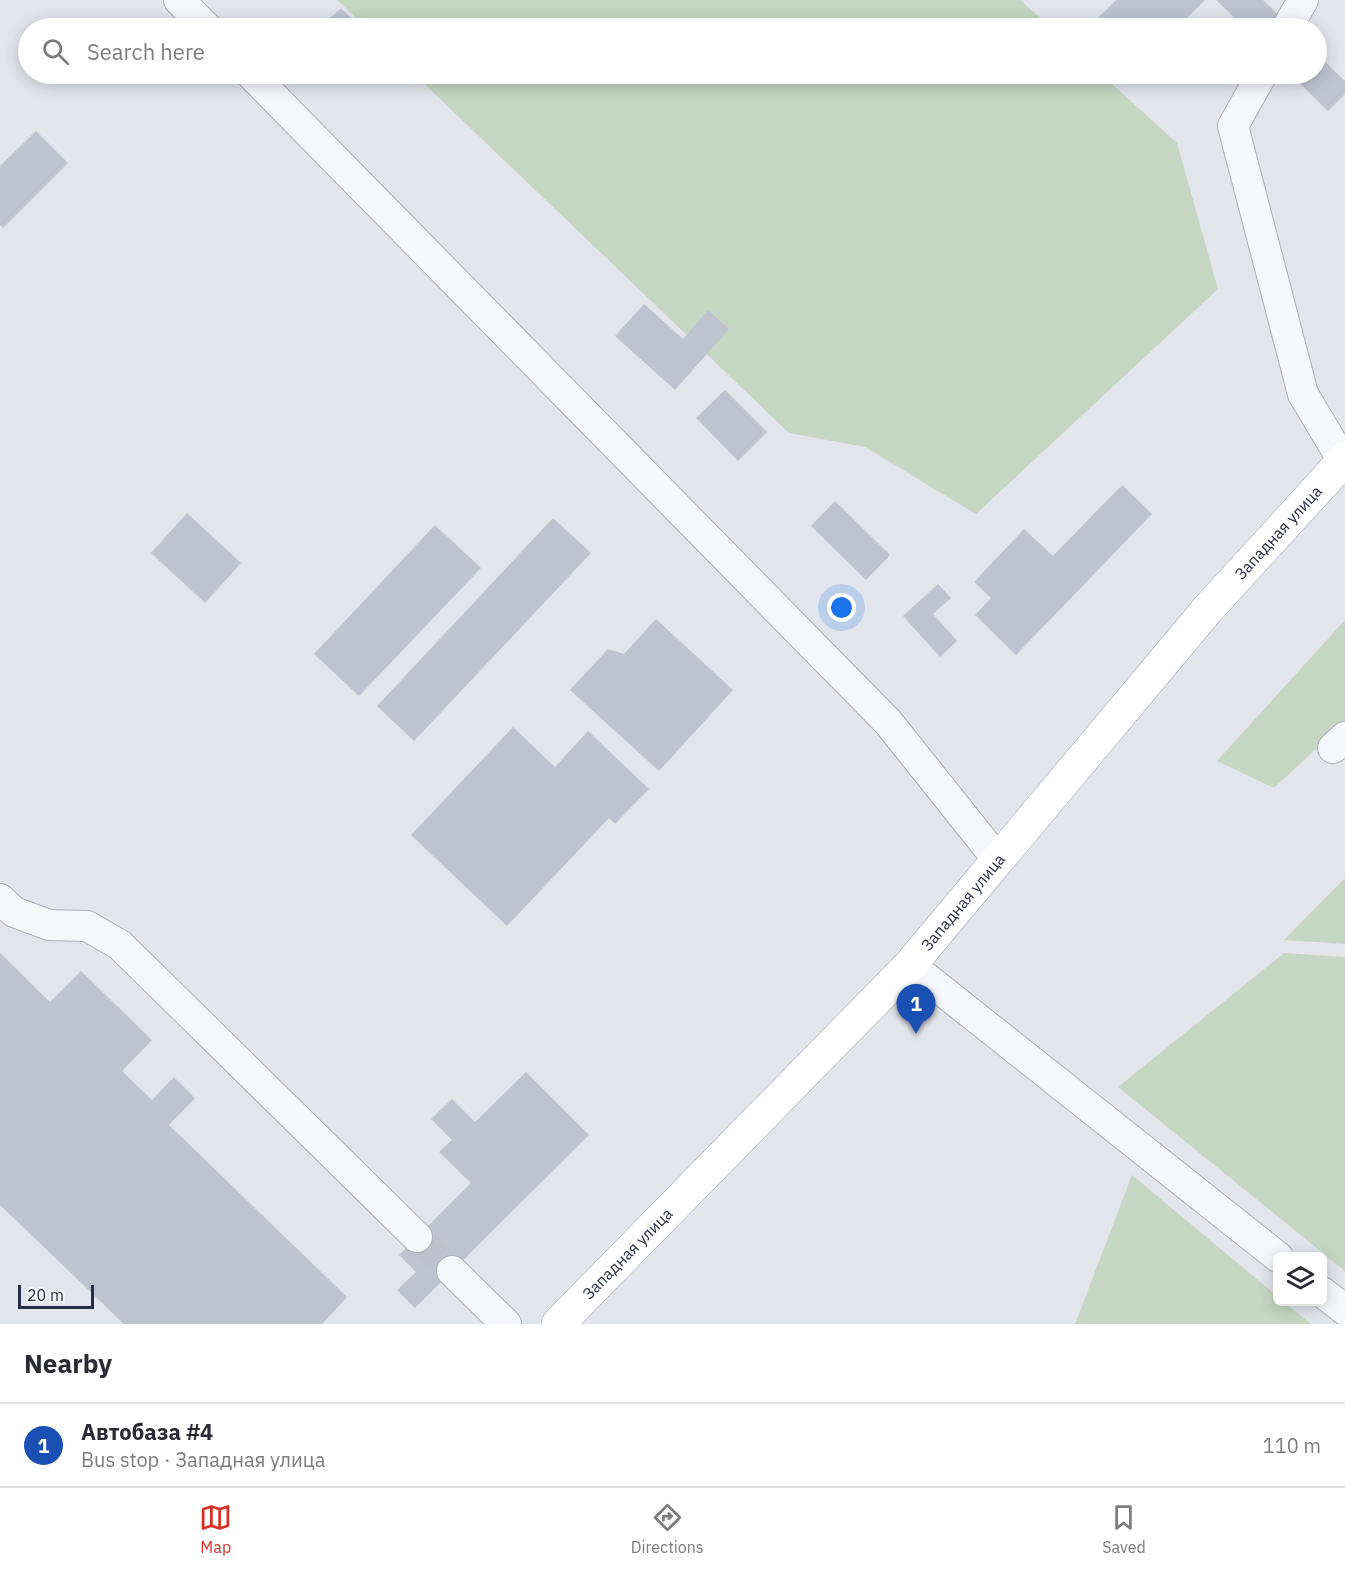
<!DOCTYPE html>
<meta charset="utf-8">
<style>
body{margin:0;font-family:"IBM Plex Sans",sans-serif;background:#f7f7f7;color:#2b2b33}
.controls{position:absolute;right:18px;bottom:18px;display:grid;overflow:hidden;border-radius:9px;box-shadow:0 3px 15px #0003}
.controls button{width:54px;height:54px;display:grid;place-items:center;padding:0;border:0;border-bottom:2px solid #e1e1e2;background:#fff;color:#2b2b33;font:30px sans-serif}
.scale{position:absolute;left:18px;bottom:15px;width:76px;box-sizing:border-box;padding-left:6px;border:3px solid #282e47;border-top:0;font-size:16px;line-height:21px;white-space:nowrap;color:#282e47;-webkit-text-stroke:4px #f3f5f9;paint-order:stroke}
.you{position:absolute;left:842px;top:608px;width:21px;height:21px;margin:-15px;border:4px solid #fff;border-radius:50%;background:#1a73e8;box-shadow:0 0 0 9px #1a73e833}
.badge{display:grid;place-items:center;width:39px;height:39px;border-radius:50%;background:#d93025;color:#fff;font-size:20px;font-weight:700}
.pin{position:absolute;translate:-50% -50px;filter:drop-shadow(0 2px 3px #0008)}
.pin::after{content:'';position:absolute;top:32px;width:21px;height:18px;background:inherit;clip-path:polygon(0 0,100% 0,50% 100%)}
.list{margin:0;padding:0;list-style:none}
h2{display:flex;justify-content:space-between;align-items:center;height:78px;margin:0;padding:0 24px;font-size:26px}
h2 small{font-size:20px;font-weight:400;color:#7c7c81}
.list li{display:grid;grid-template-columns:39px 1fr auto;gap:18px;align-items:center;box-sizing:border-box;height:84px;padding:0 24px;border-top:2px solid #e1e1e2}
.list b{display:block;font-size:22px;white-space:nowrap}
.list p{margin:0;font-size:20px;white-space:nowrap;color:#7c7c81}
.list em{font-size:20px;font-style:normal;color:#7c7c81}
.icon{flex:none;width:33px;height:33px;fill:none;stroke:currentColor;stroke-width:2;stroke-linecap:round;stroke-linejoin:round}
.map{position:relative;flex:none;width:1345px;height:1324px;overflow:hidden}
.search{position:absolute;background:#fff;box-shadow:0 3px 15px #0003;left:18px;right:18px;top:18px;height:66px;display:flex;align-items:center;gap:15px;box-sizing:border-box;padding:0 21px;border-radius:33px;color:#7c7c81;font-size:22px}
.sheet{height:162px;background:#fff}
nav{display:flex;justify-content:space-around;align-items:center;box-sizing:border-box;height:84px;border-top:2px solid #e1e1e2;background:#fff;font-size:16px;color:#7c7c81}
nav a{display:grid;justify-items:center;gap:3px}
nav .on{color:#d93025}
.map>svg:first-child{display:block}
</style>
<div class="map">
<svg width="1345" height="1324" viewBox="0 0 1345 1324">
<rect width="100%" height="100%" fill="#e3e5ec"/>
<g fill="#c5d7c3">
<path d="M 337,0 L 1020,0 L 1052,28 L 367,28 Z"/>
<path d="M 414,74 L 1101,74 L 1177,143 L 1218,289 L 976,514 L 865,447 L 789,433 Z"/>
<path d="M 1345,620 L 1345,722 L 1274,788 L 1217,761 Z"/>
<path d="M 1345,878 L 1345,944 L 1284,940 Z"/>
<path d="M 1284,953 L 1345,957 L 1345,1271 L 1118,1087 Z"/>
<path d="M 1132,1175 L 1277,1296 L 1278,1302 L 1284,1302 L 1311,1324 L 1075,1324 Z"/>
</g>
<g fill="#bfc3d0">
<path d="M 1116,0 L 1205,0 L 1177,28 L 1088,28 Z"/>
<path d="M 1216,0 L 1263,0 L 1292,28 L 1245,28 Z"/>
<path d="M 341,8 L 361,28 L 319,28 Z"/>
<path d="M 1316,53 L 1345,81 L 1345,94 L 1328,111 L 1290,74 L 1316,74 Z"/>
<path d="M 36,131 L 68,163 L 3,228 L 0,225 L 0,166 Z"/>
<path d="M 644,304 L 683,339 L 708,310 L 729,329 L 675,390 L 615,336 Z"/>
<path d="M 725,390 L 767,432 L 738,461 L 696,418 Z"/>
<path d="M 1122,485 L 1152,514 L 1016,655 L 975,615 L 991,598 L 974,582 L 1024,529 L 1053,556 Z"/>
<path d="M 835,501 L 890,555 L 866,580 L 811,526 Z"/>
<path d="M 187,513 L 241,563 L 205,603 L 151,553 Z"/>
<path d="M 553,518 L 591,553 L 414,741 L 377,706 Z"/>
<path d="M 435,525 L 481,568 L 359,696 L 314,654 Z"/>
<path d="M 938,584 L 951,598 L 933,614 L 957,641 L 940,657 L 903,616 Z"/>
<path d="M 656,619 L 733,690 L 659,771 L 570,690 L 608,649 L 624,654 Z"/>
<path d="M 513,727 L 555,767 L 588,731 L 649,789 L 615,824 L 609,818 L 507,926 L 411,835 Z"/>
<path d="M 0,953 L 50,1002 L 81,971 L 152,1040 L 122,1071 L 152,1100 L 174,1077 L 195,1098 L 169,1125 L 347,1297 L 322,1324 L 124,1324 L 0,1205 Z"/>
<path d="M 526,1072 L 589,1135 L 415,1308 L 397,1290 L 416,1272 L 399,1255 L 471,1183 L 439,1152 L 452,1140 L 431,1119 L 452,1099 L 475,1122 Z"/>
</g>
<g fill="none" stroke-linecap="round" stroke-linejoin="round">
<path stroke="#bec0cb" stroke-width="30" stroke-dasharray="30 15" stroke-linecap="butt" d="M 417,1237 L 452,1271"/>
<g stroke="#abaeba" stroke-width="32">
<g id="minor">
<path d="M 179,0 L 207,28"/>
<path d="M 1287,28 L 1303,0"/>
<path d="M 251,74 L 888,722 L 998,860"/>
<path d="M 1262,74 L 1233,126 L 1303,394 L 1343,461"/>
<path d="M 1333,748 L 1345,737"/>
<path d="M 0,899 L 14,912 L 49,925 L 87,926 L 120,945 L 417,1237"/>
<path d="M 910,965 L 1278,1257"/>
<path d="M 452,1271 L 506,1324"/>
<path d="M 1322,1292 L 1345,1310"/>
</g>
</g>
<g stroke="#a0a6ba" stroke-width="34">
<g id="major">
<path id="s1" d="M 558,1324 L 910,965 L 1207,610 L 1345,459"/>
</g>
</g>
<use href="#minor" stroke="#f6f7fa" stroke-width="30"/>
<use href="#major" stroke="#fff" stroke-width="33"/>
</g>
<g text-anchor="middle" dominant-baseline="central" stroke-width="4.5" stroke-linejoin="round" paint-order="stroke">
<g font-size="16" fill="#282e47" stroke="#f3f5f9">
<text stroke="none"><textPath href="#s1" startOffset="1071">Западная улица</textPath></text>
<text stroke="none"><textPath href="#s1" startOffset="585">Западная улица</textPath></text>
<text stroke="none"><textPath href="#s1" startOffset="99">Западная улица</textPath></text>
</g>
</g>
</svg>
<div class="controls">
<button><svg class="icon" aria-label="layers" viewBox="0 0 24 24"><path d="M12 4l9 5-9 5-9-5zM3 14l9 5 9-5"/></svg></button>
</div>
<div class="scale">20 m</div>
<div class="you"></div>
<div class="pin badge" style="left:916px;top:1034px;background:#1a4fb4">1</div>
<div class="search"><svg class="icon" aria-label="search" viewBox="0 0 24 24"><circle cx="10" cy="10" r="6"/><path d="M15 15l6 6"/></svg>Search here</div>
</div>
<section class="sheet">
<h2>Nearby<small></small></h2>
<ul class="list">
<li><span class="badge" style="background:#1a4fb4">1</span><div><b>Автобаза #4</b><p>Bus stop · Западная улица</p></div><em>110 m</em></li>
</ul>
</section>
<nav>
<a class="on"><svg class="icon" aria-label="map" viewBox="0 0 24 24"><path d="M3 6l6-2 6 2 6-2v14l-6 2-6-2-6 2zM9 4v14M15 6v14"/></svg>Map</a>
<a><svg class="icon" aria-label="directions" viewBox="0 0 24 24"><path d="M12 3l9 9-9 9-9-9zM9 14v-3h6M13 9l2 2-2 2"/></svg>Directions</a>
<a><svg class="icon" aria-label="saved" viewBox="0 0 24 24"><path d="M7 4h10v16l-5-4-5 4z"/></svg>Saved</a>
</nav>
